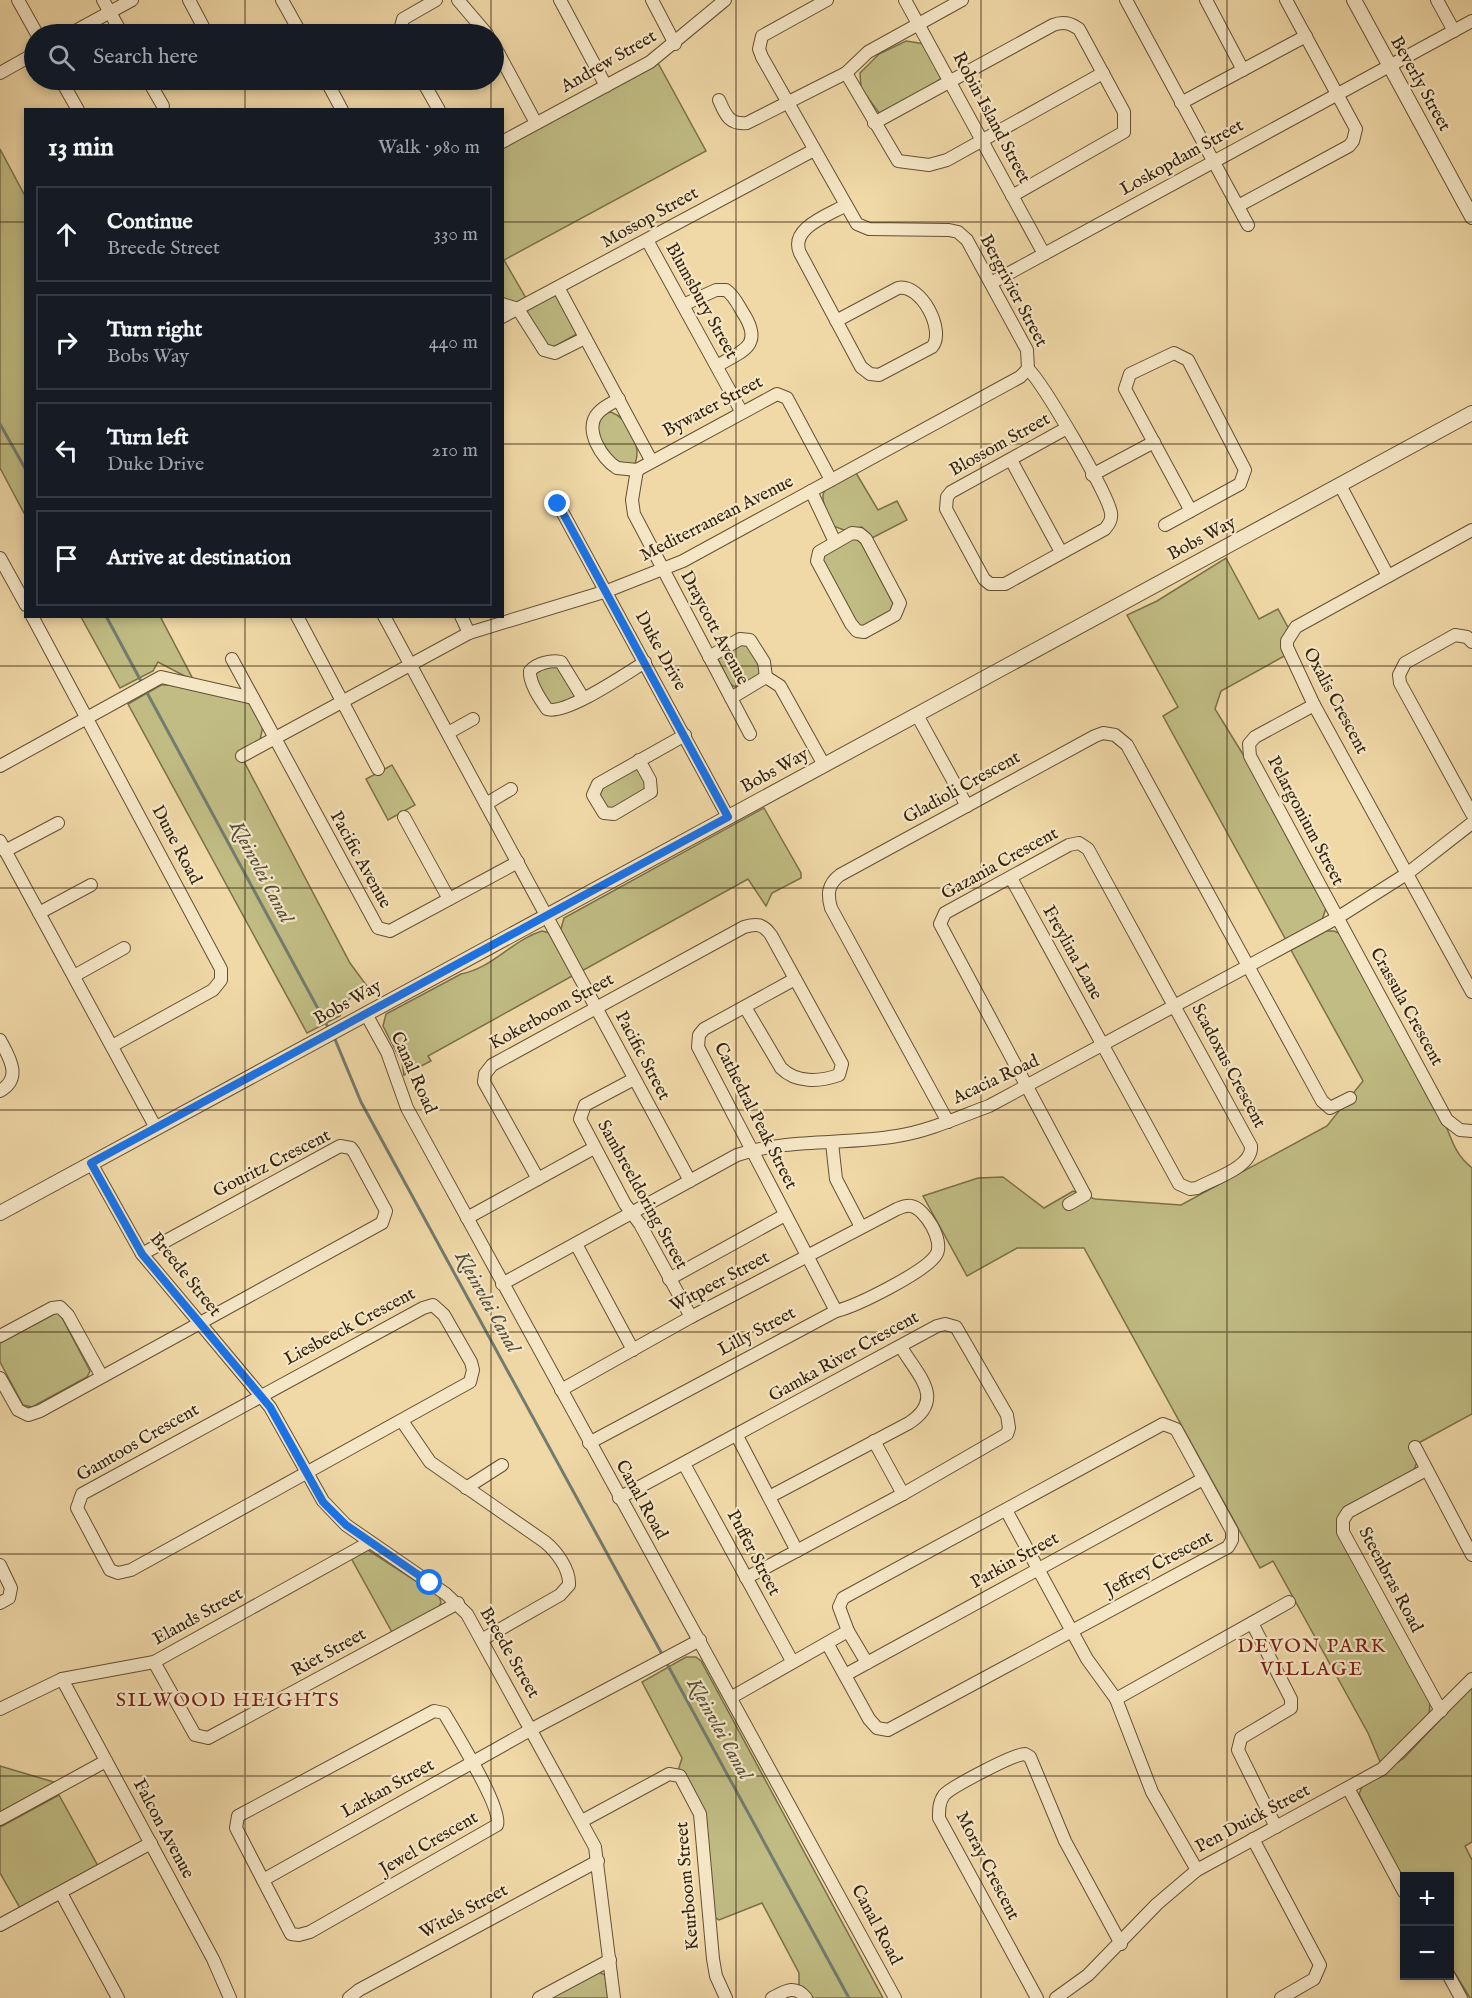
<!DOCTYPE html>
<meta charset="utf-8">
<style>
body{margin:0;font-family:"IM FELL English",serif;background:#242831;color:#f1f3f6}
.controls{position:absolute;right:18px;bottom:18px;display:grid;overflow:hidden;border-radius:0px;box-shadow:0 3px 9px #0003}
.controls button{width:54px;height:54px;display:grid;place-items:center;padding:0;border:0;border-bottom:2px solid #363941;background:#171b24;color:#f1f3f6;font:30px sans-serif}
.stop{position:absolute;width:18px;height:18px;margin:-14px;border:4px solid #1a73e8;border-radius:50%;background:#fff}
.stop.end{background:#1a73e8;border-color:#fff;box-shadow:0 2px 6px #0008}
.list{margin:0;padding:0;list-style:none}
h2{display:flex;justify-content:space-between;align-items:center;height:78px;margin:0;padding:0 24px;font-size:26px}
h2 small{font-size:20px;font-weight:400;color:#9ea1a6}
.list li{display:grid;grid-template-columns:39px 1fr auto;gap:18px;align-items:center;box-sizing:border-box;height:96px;margin:0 12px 12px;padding:0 12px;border:2px solid #363941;border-radius:0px}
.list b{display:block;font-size:22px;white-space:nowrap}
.list p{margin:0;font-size:20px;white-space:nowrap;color:#9ea1a6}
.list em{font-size:20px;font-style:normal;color:#9ea1a6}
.icon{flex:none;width:33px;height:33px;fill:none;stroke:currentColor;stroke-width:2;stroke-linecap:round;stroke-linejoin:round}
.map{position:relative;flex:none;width:1472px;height:1998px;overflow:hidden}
.search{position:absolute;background:#171b24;box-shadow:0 3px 9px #0003;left:24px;top:24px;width:480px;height:66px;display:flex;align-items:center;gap:15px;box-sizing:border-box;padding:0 21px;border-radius:33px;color:#9ea1a6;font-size:22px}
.panel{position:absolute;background:#171b24;box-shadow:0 3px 9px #0003;left:24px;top:108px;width:480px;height:510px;border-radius:0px}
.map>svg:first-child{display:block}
</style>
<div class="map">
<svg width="1472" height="1998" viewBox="0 0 1472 1998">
<rect width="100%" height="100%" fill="#f0d8a7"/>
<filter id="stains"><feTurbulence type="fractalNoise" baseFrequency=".00333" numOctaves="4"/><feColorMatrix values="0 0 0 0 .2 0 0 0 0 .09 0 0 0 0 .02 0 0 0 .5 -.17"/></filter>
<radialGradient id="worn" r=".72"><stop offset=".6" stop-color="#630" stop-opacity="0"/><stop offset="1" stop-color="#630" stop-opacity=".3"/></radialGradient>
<g fill="#c0bc83" stroke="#7a7048" stroke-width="1.5">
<path d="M 906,41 L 925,44 L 941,79 L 883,113 L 879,113 L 861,88 L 860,73 L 879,54 Z"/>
<path d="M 658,63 L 706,151 L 504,260 L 527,300 L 512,303 L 503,299 L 502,148 Z"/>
<path d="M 0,149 L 25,196 L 25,515 L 0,468 Z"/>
<path d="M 553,296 L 556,296 L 577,334 L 550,349 L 527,314 L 528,309 Z"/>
<path d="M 611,412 C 629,419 642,446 635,464 L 626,467 L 606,454 L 597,430 L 602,414 Z"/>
<path d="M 856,473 L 878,510 L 897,501 L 907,520 L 870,539 L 862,527 L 844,530 L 833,526 C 815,486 820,492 856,473 Z"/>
<path d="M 852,537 L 858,537 L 896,609 L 860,628 L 822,563 L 822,554 Z"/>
<path d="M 1226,558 L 1259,619 L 1278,609 L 1290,631 L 1288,654 L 1221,691 L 1215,709 L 1244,756 L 1326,908 L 1322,920 L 1286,940 L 1163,716 L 1178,707 L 1127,615 L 1157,601 Z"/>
<path d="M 81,617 L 163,617 L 161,618 L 194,681 L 158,662 L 153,671 L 120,688 Z"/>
<path d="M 747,643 L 761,663 L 761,675 L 735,687 L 730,684 L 718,659 L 722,652 Z"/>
<path d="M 553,664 L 561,666 L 575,693 L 574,698 L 550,707 L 533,676 L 536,670 Z"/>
<path d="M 161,685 L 177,685 L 247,702 L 253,707 L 263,726 L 260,740 L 239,752 L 350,963 L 367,986 L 348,1000 L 340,1016 L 307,1033 L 128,704 Z"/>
<path d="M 392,765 L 415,805 L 388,820 L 366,779 Z"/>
<path d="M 635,768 L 640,770 L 649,786 L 613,811 L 605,810 L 597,794 L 599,787 Z"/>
<path d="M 764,808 L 801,873 L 801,878 L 772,893 L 766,906 L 748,879 L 580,972 L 560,932 L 564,918 Z"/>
<path d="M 542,931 L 550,933 L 574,975 L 428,1056 L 431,1061 L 404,1075 L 402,1063 L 383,1026 L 386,1014 L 461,974 C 493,968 512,940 542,931 Z"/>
<path d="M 1326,931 L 1334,931 L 1341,934 L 1446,1126 C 1453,1144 1457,1156 1472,1168 L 1472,1414 L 1413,1446 L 1417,1461 L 1414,1471 L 1341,1514 L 1430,1701 L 1429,1717 L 1381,1764 L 1368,1733 L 1273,1561 L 1260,1568 L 1084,1248 L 1017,1248 L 967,1276 L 923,1196 L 978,1178 L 1003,1177 L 1044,1208 L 1073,1191 L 1095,1199 L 1181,1205 L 1327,1126 L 1363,1081 L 1291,950 Z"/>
<path d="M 56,1313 L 60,1314 L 90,1371 L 87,1377 L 32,1407 L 23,1405 L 0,1362 L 0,1343 Z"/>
<path d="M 368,1550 L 439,1596 L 441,1602 L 439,1608 L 393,1634 L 351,1558 Z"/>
<path d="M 686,1657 L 696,1657 L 701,1661 L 883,1998 L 810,1998 L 799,1986 L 799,1973 L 762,1903 L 719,1920 L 714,1917 L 703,1810 L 678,1771 L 682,1758 L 642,1682 Z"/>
<path d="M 1472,1686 L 1472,1842 L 1465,1846 L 1472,1860 L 1472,1998 L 1470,1998 L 1450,1965 L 1450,1876 L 1404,1876 L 1404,1883 L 1359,1794 L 1362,1787 L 1404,1758 Z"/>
<path d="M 0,1766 L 57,1783 L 0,1814 Z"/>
<path d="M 59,1795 L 98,1866 L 20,1908 L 0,1873 L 0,1827 Z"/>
<path d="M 599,1972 L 605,1975 L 608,1998 L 548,1998 Z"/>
</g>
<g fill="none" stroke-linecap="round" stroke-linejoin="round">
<g stroke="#727c6f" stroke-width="3">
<path d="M 0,424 L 26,470"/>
<path d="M 106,616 L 142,683"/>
<path d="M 145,689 L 329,1029"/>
<path d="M 334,1037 L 361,1102 L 663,1656"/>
<path d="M 666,1662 L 849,1998"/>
</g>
<g stroke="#635034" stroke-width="14">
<g id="minor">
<path d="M 18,0 L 37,34"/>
<path d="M 103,0 L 122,34"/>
<path d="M 189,0 L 207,34"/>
<path d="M 282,0 L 301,34"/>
<path d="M 458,0 L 487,34"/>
<path d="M 560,0 L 606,86"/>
<path d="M 652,0 L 675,44"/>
<path d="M 827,0 L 762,36 L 759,49 L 762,57 L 857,224 L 869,229 L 949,230 L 958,232 L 967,240 L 1027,350 L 1028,369"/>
<path d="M 905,0 L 1044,254"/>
<path d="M 1126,0 L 1248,225"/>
<path d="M 1206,0 L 1243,70"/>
<path d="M 1437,0 L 1454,31"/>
<path d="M 70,34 L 132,0"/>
<path d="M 399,34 L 403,19 L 436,0"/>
<path d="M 494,45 L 536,123"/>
<path d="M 0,73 L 34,54"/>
<path d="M 846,73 L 898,161 L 929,165 L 947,160 L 1103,73"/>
<path d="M 61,80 L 78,110"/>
<path d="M 148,80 L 163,106"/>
<path d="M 326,80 L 342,110"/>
<path d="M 422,80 L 439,110"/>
<path d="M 719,100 C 725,114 729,125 747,123 L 846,73 L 868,52 L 962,0"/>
<path d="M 1181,103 L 1306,36"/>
<path d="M 874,123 L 1053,25 C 1063,21 1070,23 1079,29 L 1124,112 L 1124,132 L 1012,196"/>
<path d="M 502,142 L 650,62 L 725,0"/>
<path d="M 1238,206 L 1349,146 L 1353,141 L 1356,129 L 1286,0"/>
<path d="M 647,240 L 741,411"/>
<path d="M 991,283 L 1472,21"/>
<path d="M 559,289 L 651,460"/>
<path d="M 502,304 L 518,309"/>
<path d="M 683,305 L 716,290 L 726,290 C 735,296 739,307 745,316 C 763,347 741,351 717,366"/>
<path d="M 518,309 L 544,350 L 555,353 L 585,338"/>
<path d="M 502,317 L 814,150"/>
<path d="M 836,321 L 898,288 C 921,283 946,331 932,347 L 879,375 L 870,374 L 861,367 L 800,253 C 789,228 829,215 846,205"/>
<path d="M 1028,369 C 1043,383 1108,494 1111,513 C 1112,520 1109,524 1105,529 L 1005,584 L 990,584 L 984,579 L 946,509 L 947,497 L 951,492 L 1067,428"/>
<path d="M 619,399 C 612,403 603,407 598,413 C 583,429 602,459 617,468 L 637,470 L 777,394 L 787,398 L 831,480"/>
<path d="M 1011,460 L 1061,552"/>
<path d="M 637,470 L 632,500 L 634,514 L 750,734"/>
<path d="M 1092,475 L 1154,442"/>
<path d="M 1340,485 L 1388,576"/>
<path d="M 811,491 L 835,542"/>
<path d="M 558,504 L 728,817"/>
<path d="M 1165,525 L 1240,484 L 1245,470 L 1188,360 L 1174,353 L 1130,374 L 1125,389 L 1191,511"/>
<path d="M 1472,530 L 1296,627 L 1287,641 L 1287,647 L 1314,705 L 1472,992"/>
<path d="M 852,533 L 860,534 L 866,539 L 900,603 L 895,615 L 864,632 L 857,631 L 851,624 L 817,561 L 819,552 Z"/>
<path d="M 0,558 L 26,605"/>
<path d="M 32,616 L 221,969 L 221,980 L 213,990 L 112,1046"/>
<path d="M 297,616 L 378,769"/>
<path d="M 384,616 L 690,1181"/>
<path d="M 461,616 L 469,633"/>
<path d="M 1472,642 L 1467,637 L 1455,635 L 1405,663 L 1399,675 L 1400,683 L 1472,814"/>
<path d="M 709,657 L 740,639 L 750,640 L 764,662 L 766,677"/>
<path d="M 232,659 L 378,928 L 390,931 L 518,862"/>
<path d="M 766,677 L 780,686 L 824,765"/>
<path d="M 583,698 L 561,662 C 551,660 537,663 530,671 C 529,683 540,699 547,709 C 565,716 627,673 645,662"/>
<path d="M 731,698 L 766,677"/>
<path d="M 1314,705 L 1255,737 L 1249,744 L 1250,756 L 1447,1120 L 1460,1130 L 1472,1131"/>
<path d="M 917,715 L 967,806"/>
<path d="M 448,733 L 473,719"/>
<path d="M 242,756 L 469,633 L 607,591 L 683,561 L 1020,377 L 1028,369"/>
<path d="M 639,760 L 650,780 L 651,792 L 614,814 L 604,813 L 593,795 L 598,784 L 685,735"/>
<path d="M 0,766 L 161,677 L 253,698"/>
<path d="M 486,804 L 511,789"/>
<path d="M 404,817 L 449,899"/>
<path d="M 0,841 L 156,1128"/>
<path d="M 5,851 L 58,823"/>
<path d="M 1011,878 L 1179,1184 L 1190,1189 L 1197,1188 C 1213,1179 1253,1167 1251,1146 L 1088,849 L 1079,843 L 1069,845 L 945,913 L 940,924 L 1085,1195 L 1069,1204"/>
<path d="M 39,913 L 91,885"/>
<path d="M 74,976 L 124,948"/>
<path d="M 795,979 L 704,1029 L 699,1035 L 698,1047 L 836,1311"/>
<path d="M 366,1014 L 387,1052 L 407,1108 L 895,1998"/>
<path d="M 0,1040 C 9,1057 23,1078 0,1091"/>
<path d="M 634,1079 L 585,1105 L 580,1119 L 625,1204 L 640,1224 L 691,1317"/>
<path d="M 948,1122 L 831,908 C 827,894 828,884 840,875 L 1095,736 L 1103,733 L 1115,735 L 1127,745 L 1322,1101 L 1330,1108 L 1350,1098"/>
<path d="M 832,1143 L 836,1179 L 861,1227"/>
<path d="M 91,1163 L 142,1254 L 270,1407 L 323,1501 L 346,1525 L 446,1594 L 467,1614 L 595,1847 L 614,1998"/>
<path d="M 538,1179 L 484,1082 L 485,1074 L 492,1065 L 744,927 C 757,923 763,924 771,935 L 842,1064 L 839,1075 C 819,1082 796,1083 781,1068 L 745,1007"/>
<path d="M 467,1218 L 594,1148"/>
<path d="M 576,1244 L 633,1350"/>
<path d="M 669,1279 L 785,1215"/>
<path d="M 502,1284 L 737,1155 C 788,1138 845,1145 897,1136 C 929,1131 959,1117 989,1106 L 1337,918 L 1408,873 L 1472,823"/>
<path d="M 433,1305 L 444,1315 L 471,1362 L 473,1370 L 470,1382 L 131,1570 L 118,1573 L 110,1570 L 77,1508 L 82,1494 L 423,1308 Z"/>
<path d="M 0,1336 L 52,1308 L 60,1307 L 68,1315 L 101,1375"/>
<path d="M 0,1378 L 18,1410 L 28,1415 L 40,1411 L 382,1223 L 386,1211 L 354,1152 L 351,1148 L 340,1146 L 142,1254"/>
<path d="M 561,1390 L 691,1317 L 897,1209 C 902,1207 906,1205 911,1206 C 925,1208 945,1242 936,1255 C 925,1272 857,1306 836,1311 L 589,1443"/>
<path d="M 402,1421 L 430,1462 L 545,1542 C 556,1551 570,1569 569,1585 L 560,1595 L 483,1639"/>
<path d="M 737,1436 L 797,1551"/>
<path d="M 874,1441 L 903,1494"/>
<path d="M 1415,1447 L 1472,1555"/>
<path d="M 684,1464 L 792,1661"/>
<path d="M 1426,1470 L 1348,1512 L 1343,1520 L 1343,1532 L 1441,1711"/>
<path d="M 466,1488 L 502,1465"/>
<path d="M 769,1497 L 909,1423 C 946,1399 918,1376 901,1347"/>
<path d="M 619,1498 L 937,1326 L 945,1324 L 956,1327 L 1007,1415 L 1009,1428 L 1007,1434 L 903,1494 L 746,1578"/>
<path d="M 1006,1510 L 1087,1659 L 1116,1699 L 1152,1792 L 1197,1870"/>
<path d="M 0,1565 L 11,1588 L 9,1598 L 0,1603"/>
<path d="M 1252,1623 L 1291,1699 L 1291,1708 L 1241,1738 L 1238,1750 L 1276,1827"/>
<path d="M 848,1631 L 867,1663"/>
<path d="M 154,1662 L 195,1735 L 208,1738 L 458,1603"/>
<path d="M 845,1675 L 1203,1479"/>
<path d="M 62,1679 L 213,1959 L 230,1998"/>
<path d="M 732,1697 L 848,1631 L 839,1607 L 843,1598 L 1163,1424 L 1176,1429 L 1232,1531 L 1232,1540 L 1228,1547 L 888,1730 L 877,1728 L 869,1719 L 827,1643"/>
<path d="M 1116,1699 L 1289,1602"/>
<path d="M 0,1709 L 62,1679 L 154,1662 L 370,1542"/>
<path d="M 434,1711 L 444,1713 C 455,1732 503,1809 497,1825 L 310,1932 L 299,1935 L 291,1934 L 236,1828 L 238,1816 Z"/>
<path d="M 1348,1788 L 1404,1892"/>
<path d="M 0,1819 L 106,1761"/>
<path d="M 582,1821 L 669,1774 L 680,1776 L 700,1814 L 713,1959 L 716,1976 L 726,1998"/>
<path d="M 1253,1839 L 1320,1965 L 1314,1979 L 1281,1998"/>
<path d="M 263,1880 L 532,1729 L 700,1640"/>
<path d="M 61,1893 L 118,1998"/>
<path d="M 0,1925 L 151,1843"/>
<path d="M 1449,1976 L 1461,1998"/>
<path d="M 349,1998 L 359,1990 L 598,1861"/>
<path d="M 539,1998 L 610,1960"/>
<path d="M 772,1998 C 785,1991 795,1984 806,1998"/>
<path d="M 1037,1998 L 939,1818 C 939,1809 939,1802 944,1795 C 951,1787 1014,1754 1025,1754 L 1030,1757 L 1065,1841 L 1121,1944"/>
<path d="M 1056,1998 L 1088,1975 L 1157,1904 L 1197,1870 L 1382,1769 L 1472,1679"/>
</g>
</g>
<g stroke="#635034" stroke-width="16">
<g id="tertiary">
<path d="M 1354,0 L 1472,217"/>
<path d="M 0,1213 L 1472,413"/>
</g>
</g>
<use href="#minor" stroke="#f5e6c6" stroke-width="12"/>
<use href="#tertiary" stroke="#f5e6c6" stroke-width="14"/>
</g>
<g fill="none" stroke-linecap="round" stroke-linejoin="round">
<path stroke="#1a73e8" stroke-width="8" d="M 430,1583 L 346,1525 L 323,1502 L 270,1407 L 142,1254 L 91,1163 L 728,817 L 558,504"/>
</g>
<path fill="none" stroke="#34230d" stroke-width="1.5" stroke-opacity="0.55" d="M 245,0 L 245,34M 491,0 L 491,34M 736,0 L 736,1998M 981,0 L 981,1998M 1227,0 L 1227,1998M 245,80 L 245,110M 491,80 L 491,110M 0,222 L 26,222M 502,222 L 1472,222M 0,444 L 26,444M 502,444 L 1472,444M 245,616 L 245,1998M 491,616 L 491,1998M 0,666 L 1472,666M 0,888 L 1472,888M 0,1110 L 1472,1110M 0,1332 L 1472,1332M 0,1554 L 1472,1554M 0,1776 L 1472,1776"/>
<g text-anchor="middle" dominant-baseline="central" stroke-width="4.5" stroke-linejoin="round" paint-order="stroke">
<g font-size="18" fill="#34230d" stroke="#f5e6c6">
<text transform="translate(609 62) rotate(-30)">Andrew Street</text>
<text transform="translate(1420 84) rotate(61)">Beverly Street</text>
<text transform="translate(991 118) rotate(62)">Robin Island Street</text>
<text transform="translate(1182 158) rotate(-29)">Loskopdam Street</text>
<text transform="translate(650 218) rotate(-29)">Mossop Street</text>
<text transform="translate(1013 291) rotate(62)">Bergrivier Street</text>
<text transform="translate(701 301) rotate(61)">Blumsbury Street</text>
<text transform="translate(713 407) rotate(-28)">Bywater Street</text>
<text transform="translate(1000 445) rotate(-29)">Blossom Street</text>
<text transform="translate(717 519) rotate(-27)">Mediterranean Avenue</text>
<text transform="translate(1202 539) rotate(-28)">Bobs Way</text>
<text transform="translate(714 628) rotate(62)">Draycott Avenue</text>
<text transform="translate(660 651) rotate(61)">Duke Drive</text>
<text transform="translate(1335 701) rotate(62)">Oxalis Crescent</text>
<text transform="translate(775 771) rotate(-29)">Bobs Way</text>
<text transform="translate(962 788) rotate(-29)">Gladioli Crescent</text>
<text transform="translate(1305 821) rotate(62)">Pelargonium Street</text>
<text transform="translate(176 845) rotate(62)">Dune Road</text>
<text transform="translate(360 860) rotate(61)">Pacific Avenue</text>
<text transform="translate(1000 864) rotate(-29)">Gazania Crescent</text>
<text transform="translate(1072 953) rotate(61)">Freylina Lane</text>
<text transform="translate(348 1003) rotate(-29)">Bobs Way</text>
<text transform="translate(1406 1007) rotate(61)">Crassula Crescent</text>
<text transform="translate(552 1012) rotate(-29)">Kokerboom Street</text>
<text transform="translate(642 1056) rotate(62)">Pacific Street</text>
<text transform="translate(1228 1066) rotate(62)">Scadoxus Crescent</text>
<text transform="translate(413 1073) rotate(66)">Canal Road</text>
<text transform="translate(996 1080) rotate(-25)">Acacia Road</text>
<text transform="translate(755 1116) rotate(63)">Cathedral Peak Street</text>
<text transform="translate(272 1164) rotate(-27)">Gouritz Crescent</text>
<text transform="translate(642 1195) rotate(61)">Sambreeldoring Street</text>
<text transform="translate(185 1275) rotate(51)">Breede Street</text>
<text transform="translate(720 1282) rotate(-28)">Witpeer Street</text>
<text transform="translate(350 1327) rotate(-28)">Liesbeeck Crescent</text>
<text transform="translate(757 1332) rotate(-28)">Lilly Street</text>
<text transform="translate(844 1357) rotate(-29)">Gamka River Crescent</text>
<text transform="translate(138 1443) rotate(-30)">Gamtoos Crescent</text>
<text transform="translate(641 1500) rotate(61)">Canal Road</text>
<text transform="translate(753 1553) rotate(62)">Puffer Street</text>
<text transform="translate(1015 1561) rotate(-29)">Parkin Street</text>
<text transform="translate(1159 1564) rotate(-28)">Jeffrey Crescent</text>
<text transform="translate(1390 1580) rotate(62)">Steenbras Road</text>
<text transform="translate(198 1617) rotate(-29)">Elands Street</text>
<text transform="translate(329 1653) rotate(-29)">Riet Street</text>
<text transform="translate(509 1653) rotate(60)">Breede Street</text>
<text transform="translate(388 1789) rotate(-29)">Larkan Street</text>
<text transform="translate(1253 1819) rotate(-28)">Pen Duick Street</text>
<text transform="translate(163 1829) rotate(62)">Falcon Avenue</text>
<text transform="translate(429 1844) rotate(-30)">Jewel Crescent</text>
<text transform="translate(987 1866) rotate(63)">Moray Crescent</text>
<text transform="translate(688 1886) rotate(-95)">Keurboom Street</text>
<text transform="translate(464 1912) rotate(-28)">Witels Street</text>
<text transform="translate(876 1925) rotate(62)">Canal Road</text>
</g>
<g font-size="20" font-style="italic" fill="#53503e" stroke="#f5e6c6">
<text transform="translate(261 872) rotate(62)">Kleinvlei Canal</text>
<text transform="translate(487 1302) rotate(61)">Kleinvlei Canal</text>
<text transform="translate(719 1729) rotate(61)">Kleinvlei Canal</text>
</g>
<g font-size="20" letter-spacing="1.5" fill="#7a1f14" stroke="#f5e6c6">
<text x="1312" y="1646">DEVON PARK<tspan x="1312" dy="23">VILLAGE</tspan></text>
<text x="228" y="1700">SILWOOD HEIGHTS</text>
</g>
</g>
<rect width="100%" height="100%" filter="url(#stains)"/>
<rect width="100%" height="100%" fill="url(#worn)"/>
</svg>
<div class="controls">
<button>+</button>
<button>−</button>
</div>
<div class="stop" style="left:430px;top:1583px"></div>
<div class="stop end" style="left:558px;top:504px"></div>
<div class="search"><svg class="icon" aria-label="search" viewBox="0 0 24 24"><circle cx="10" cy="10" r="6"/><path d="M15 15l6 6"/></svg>Search here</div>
<section class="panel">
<h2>13 min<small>Walk · 980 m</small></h2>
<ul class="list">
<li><svg class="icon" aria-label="ahead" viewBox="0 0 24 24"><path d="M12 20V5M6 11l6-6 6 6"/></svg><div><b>Continue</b><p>Breede Street</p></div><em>330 m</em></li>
<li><svg class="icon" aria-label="right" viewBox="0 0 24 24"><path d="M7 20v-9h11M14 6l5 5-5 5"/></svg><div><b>Turn right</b><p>Bobs Way</p></div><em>440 m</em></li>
<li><svg class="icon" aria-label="left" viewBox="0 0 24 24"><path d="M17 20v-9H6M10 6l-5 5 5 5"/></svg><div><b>Turn left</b><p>Duke Drive</p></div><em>210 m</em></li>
<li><svg class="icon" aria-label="arrive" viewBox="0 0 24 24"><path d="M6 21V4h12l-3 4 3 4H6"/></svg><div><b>Arrive at destination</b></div></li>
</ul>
</section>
</div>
